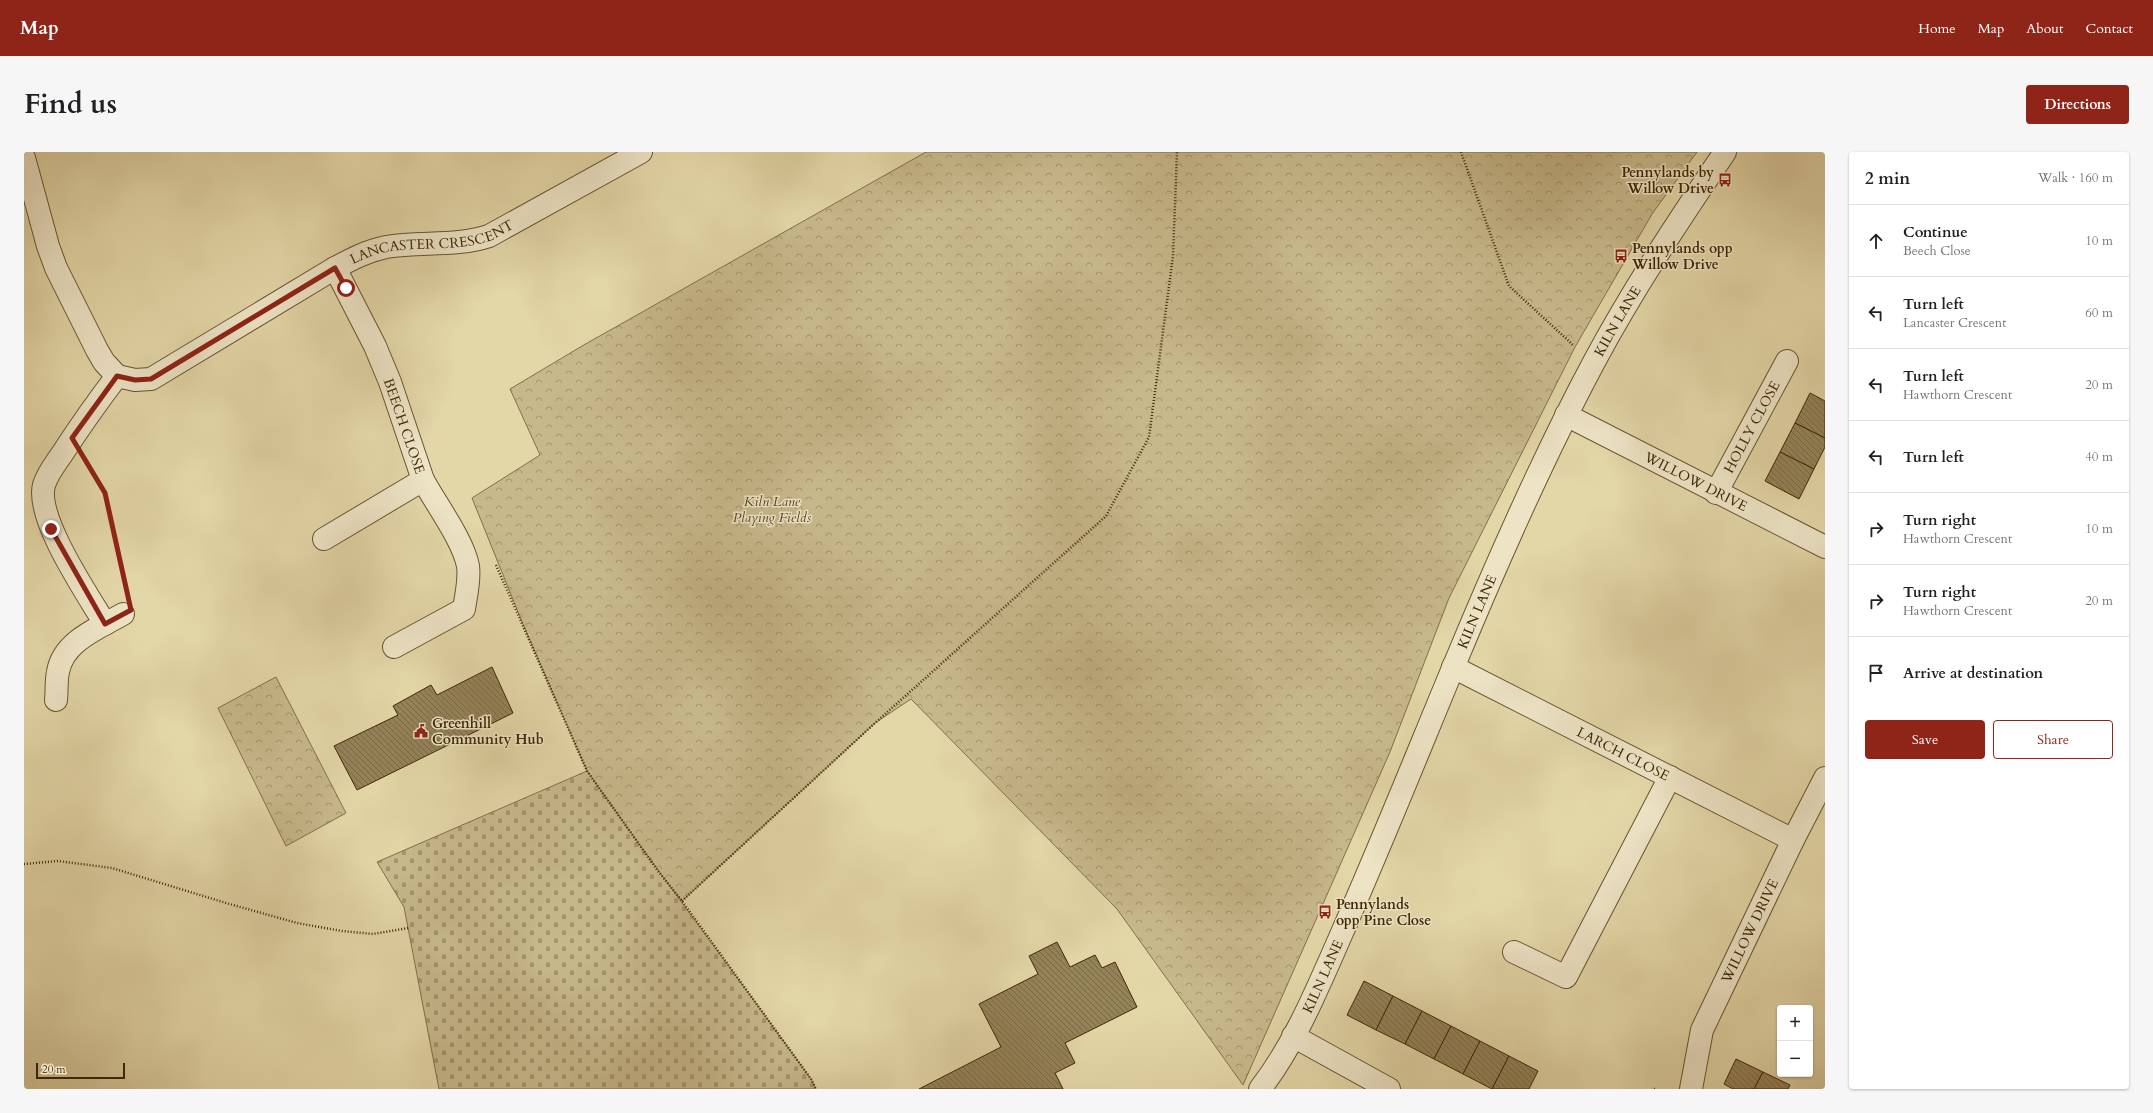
<!DOCTYPE html>
<meta charset="utf-8">
<style>
body{margin:0;font-family:Cardo,serif;background:#f6f6f6;color:#202124}
.controls{position:absolute;right:12px;bottom:12px;display:grid;overflow:hidden;border-radius:4px;box-shadow:0 1px 3px #0004}
.controls button{width:36px;height:36px;display:grid;place-items:center;padding:0;border:0;border-bottom:1px solid #e0e0e0;background:#fff;color:#202124;font:20px sans-serif}
.scale{position:absolute;left:12px;bottom:10px;width:89px;box-sizing:border-box;padding-left:4px;border:2px solid #3f2805;border-top:0;font-size:11px;line-height:14px;white-space:nowrap;color:#3f2805;-webkit-text-stroke:3px #ede4c6;paint-order:stroke}
.stop{position:absolute;width:12px;height:12px;margin:-9px;border:3px solid #8f2418;border-radius:50%;background:#fff}
.stop.end{background:#8f2418;border-color:#fff;box-shadow:0 1px 4px #0008}
.list{margin:0;padding:0;list-style:none}
h2{display:flex;justify-content:space-between;align-items:center;height:52px;margin:0;padding:0 16px;font-size:17px}
h2 small{font-size:13px;font-weight:400;color:#757577}
.list li{display:grid;grid-template-columns:26px 1fr auto;gap:12px;align-items:center;box-sizing:border-box;height:72px;padding:0 16px;border-top:1px solid #e0e0e0}
.list b{display:block;font-size:15px;white-space:nowrap}
.list p{margin:0;font-size:13px;white-space:nowrap;color:#757577}
.list em{font-size:13px;font-style:normal;color:#757577}
.actions{display:flex;gap:8px;padding:12px 16px}
.actions a{flex:1;padding:9px 0;border:1px solid #8f2418;border-radius:4px;text-align:center;font-size:14px;color:#8f2418}
.actions .main{background:#8f2418;color:#fff}
.icon{flex:none;width:22px;height:22px;fill:none;stroke:currentColor;stroke-width:2;stroke-linecap:round;stroke-linejoin:round}
.map{position:relative;flex:none;width:1801px;height:937px;overflow:hidden;border-radius:4px}
header{display:flex;align-items:center;gap:24px;box-sizing:border-box;height:56px;padding:0 20px;background:#8f2418;color:#fff}
header strong{font-size:19px}
nav{display:flex;gap:22px;margin-inline-start:auto;font-size:14px}
.intro{display:flex;align-items:center;justify-content:space-between;box-sizing:border-box;height:96px;padding:0 24px}
h1{margin:0;font-size:28px}
.button{padding:10px 18px;border-radius:4px;background:#8f2418;color:#fff;font-size:14px;font-weight:700}
main{display:flex;gap:24px;padding:0 24px}
aside{flex:1;background:#fff;border-radius:4px;box-shadow:0 1px 3px #0004}
.map>svg:first-child{display:block}
</style>
<header>
<strong>Map</strong>
<nav><a>Home</a><a>Map</a><a>About</a><a>Contact</a></nav>
</header>
<div class="intro"><h1>Find us</h1><a class="button">Directions</a></div>
<main>
<div class="map">
<svg width="1801" height="937" viewBox="0 0 1801 937">
<defs>
<pattern id="forest-crowns" width="20" height="18" patternUnits="userSpaceOnUse"><rect width="20" height="18" fill="#c7b88b"/><path d="M2 6a3 3 0 1 1 6 0M12 15a3 3 0 1 1 6 0" fill="none" stroke="#a39670"/></pattern>
<pattern id="cemetery-stones" width="16" height="16" patternUnits="userSpaceOnUse"><rect width="16" height="16" fill="#c7b88b"/><path d="M2 7V4a2 2 0 0 1 4 0v3zM10 15v-3a2 2 0 0 1 4 0v3z" fill="#a39670"/></pattern>
<pattern id="building-back-hatch" width="6" height="6" patternUnits="userSpaceOnUse"><rect width="6" height="6" fill="#948259"/><path d="M-1 5l2 2M0 0l6 6M5-1l2 2" fill="none" stroke="#7a6a48"/></pattern>
</defs>
<rect width="100%" height="100%" fill="#e3d6a7"/>
<filter id="stains"><feTurbulence type="fractalNoise" baseFrequency=".005" numOctaves="4"/><feColorMatrix values="0 0 0 0 .2 0 0 0 0 .09 0 0 0 0 .02 0 0 0 .5 -.17"/></filter>
<radialGradient id="worn" r=".72"><stop offset=".6" stop-color="#630" stop-opacity="0"/><stop offset="1" stop-color="#630" stop-opacity=".3"/></radialGradient>
<g fill="url(#forest-crowns)" stroke="#837048">
<path d="M 902,0 L 1673,0 L 1628,62 L 1551,195 L 1425,446 L 1366,600 L 1219,933 L 1093,757 L 887,547 L 851,571 L 658,749 L 634,719 L 563,619 L 498,470 L 448,346 L 516,303 L 486,237 L 558,194 Z"/>
<path d="M 252,525 L 322,661 L 262,694 L 194,556 Z"/>
</g>
<path fill="url(#cemetery-stones)" stroke="#837048" d="M 563,619 C 636,723 713,824 787,927 L 792,937 L 415,937 L 380,755 L 353,710 Z"/>
<g fill="url(#building-back-hatch)" stroke="#3f2805">
<path d="M 1786,241 L 1801,249 L 1801,286 L 1771,271 Z"/>
<path d="M 1771,271 L 1801,286 L 1801,295 L 1790,317 L 1756,300 Z"/>
<path d="M 1756,300 L 1790,317 L 1775,347 L 1741,329 Z"/>
<path d="M 468,515 L 489,561 L 333,638 L 310,594 L 374,563 L 369,554 L 407,533 L 413,543 Z"/>
<path d="M 1033,790 L 1046,815 L 1071,803 L 1078,816 L 1091,810 L 1113,855 L 1041,891 L 1051,911 L 1031,921 L 1039,937 L 895,937 L 977,895 L 955,852 L 1014,822 L 1005,804 Z"/>
<path d="M 1340,829 L 1369,844 L 1352,878 L 1323,863 Z"/>
<path d="M 1369,844 L 1398,859 L 1381,892 L 1352,878 Z"/>
<path d="M 1398,859 L 1427,874 L 1410,907 L 1381,892 Z"/>
<path d="M 1427,874 L 1456,889 L 1439,922 L 1410,907 Z"/>
<path d="M 1456,889 L 1485,904 L 1468,937 L 1439,922 Z"/>
<path d="M 1485,904 L 1514,919 L 1505,937 L 1468,937 Z"/>
<path d="M 1712,907 L 1739,920 L 1730,937 L 1709,937 L 1700,932 Z"/>
<path d="M 1739,920 L 1766,933 L 1764,937 L 1730,937 Z"/>
</g>
<g fill="none" stroke-linecap="round" stroke-linejoin="round">
<g stroke="#68542e" stroke-width="24">
<g id="minor">
<path d="M 0,6 L 24,94 L 32,116 L 73,198 L 80,210 L 93,224 C 74,249 57,273 40,299 C 33,310 24,320 20,333 C 11,366 64,443 81,472"/>
<path id="s1" d="M 93,224 L 111,228 L 127,227 L 311,116 C 328,107 343,99 362,95 C 396,89 432,95 465,84 L 617,0"/>
<path id="s2" d="M 1542,263 L 1801,395"/>
<path id="s3" d="M 1692,341 L 1763,209"/>
<path d="M 300,387 L 399,328 L 366,230 L 351,194 L 311,116"/>
<path d="M 370,495 L 440,457 C 442,444 446,427 444,414 C 439,388 412,352 399,328"/>
<path id="s4" d="M 1429,515 L 1769,688"/>
<path d="M 32,548 C 33,539 32,529 34,520 C 39,489 75,476 99,462"/>
<path d="M 1490,800 L 1542,825 L 1646,625"/>
<path d="M 1269,884 L 1365,937"/>
<path id="s5" d="M 1236,937 C 1271,892 1294,835 1317,783 C 1356,695 1392,605 1429,516 C 1472,412 1517,309 1570,210 C 1609,137 1655,68 1701,0"/>
<path id="s6" d="M 1667,937 L 1678,878 L 1769,688 L 1801,626"/>
</g>
</g>
<g stroke="#3f2805" stroke-width="2.5" stroke-dasharray="1 2" stroke-linecap="butt">
<path d="M 1437,0 L 1485,134 L 1549,193"/>
<path d="M 64,313 L 81,341 L 102,436"/>
<path d="M 472,413 L 563,619 L 634,719 L 658,749 L 787,927 L 792,937"/>
<path d="M 0,712 L 34,709 L 88,716 L 202,751 L 273,771 L 318,779 L 349,782 L 384,776"/>
<path d="M 658,749 L 851,571 L 1082,364 L 1125,285 L 1149,104 L 1153,0"/>
<path d="M 1630,937 L 1632,937"/>
</g>
<use href="#minor" stroke="#ede4c6" stroke-width="22"/>
</g>
<g fill="none" stroke-linecap="round" stroke-linejoin="round">
<path stroke="#8f2418" stroke-width="5" d="M 27,377 L 81,472 L 107,458 L 81,341 L 48,286 L 93,224 L 111,228 L 127,227 L 311,116 L 322,136"/>
</g>
<defs>
<g id="bus-bare" transform="scale(1.08)"><path d="M-5-6H5V4H4V6H2V4H-2V6H-4V4H-5ZM-3.5-4V0h7V-4ZM-3.5 1.2v1.5H-2V1.2ZM2 1.2v1.5H3.5V1.2Z" fill="#8f2418" stroke="#ede4c6" stroke-width="2.5" paint-order="stroke"/></g>
<g id="civic-bare" transform="scale(1.08)"><path d="M-.6-6.5H3V-4.5H.6V-3L4-1V1h2V6H-6V1h2V-1L-.6-3ZM-1.2 2.5V6h2.4V2.5Z" fill="#8f2418" stroke="#ede4c6" stroke-width="2.5" paint-order="stroke"/></g>
</defs>
<g fill-rule="evenodd">
<use href="#bus-bare" x="1701" y="28"/>
<use href="#bus-bare" x="1597" y="104"/>
<use href="#civic-bare" x="397" y="579"/>
<use href="#bus-bare" x="1301" y="760"/>
</g>
<g text-anchor="middle" dominant-baseline="central" stroke-width="3" stroke-linejoin="round" paint-order="stroke">
<g font-size="14" font-weight="bold" fill="#3f2805" stroke="#ede4c6" text-anchor="start">
<text x="1690" y="20" text-anchor="end">Pennylands by<tspan x="1690" dy="16">Willow Drive</tspan></text>
<text x="1608" y="96">Pennylands opp<tspan x="1608" dy="16">Willow Drive</tspan></text>
<text x="408" y="571">Greenhill<tspan x="408" dy="16">Community Hub</tspan></text>
<text x="1312" y="752">Pennylands<tspan x="1312" dy="16">opp Pine Close</tspan></text>
</g>
<g font-size="14" fill="#3f2805" stroke="#ede4c6">
<text stroke="none"><textPath href="#s1" startOffset="351">LANCASTER CRESCENT</textPath></text>
<text stroke="none"><textPath href="#s5" startOffset="848">KILN LANE</textPath></text>
<text transform="translate(380 274) rotate(71)">BEECH CLOSE</text>
<text stroke="none"><textPath href="#s3" startOffset="75">HOLLY CLOSE</textPath></text>
<text stroke="none"><textPath href="#s2" startOffset="146">WILLOW DRIVE</textPath></text>
<text stroke="none"><textPath href="#s5" startOffset="525">KILN LANE</textPath></text>
<text stroke="none"><textPath href="#s4" startOffset="191">LARCH CLOSE</textPath></text>
<text stroke="none"><textPath href="#s6" startOffset="170">WILLOW DRIVE</textPath></text>
<text stroke="none"><textPath href="#s5" startOffset="129">KILN LANE</textPath></text>
</g>
<g font-size="14" font-style="italic" fill="#5a4520" stroke="#ede4c6">
<text x="748" y="349">Kiln Lane<tspan x="748" dy="16">Playing Fields</tspan></text>
</g>
</g>
<rect width="100%" height="100%" filter="url(#stains)"/>
<rect width="100%" height="100%" fill="url(#worn)"/>
</svg>
<div class="controls">
<button>+</button>
<button>−</button>
</div>
<div class="scale">20 m</div>
<div class="stop" style="left:322px;top:136px"></div>
<div class="stop end" style="left:27px;top:377px"></div>
</div>
<aside>
<h2>2 min<small>Walk · 160 m</small></h2>
<ul class="list">
<li><svg class="icon" aria-label="ahead" viewBox="0 0 24 24"><path d="M12 20V5M6 11l6-6 6 6"/></svg><div><b>Continue</b><p>Beech Close</p></div><em>10 m</em></li>
<li><svg class="icon" aria-label="left" viewBox="0 0 24 24"><path d="M17 20v-9H6M10 6l-5 5 5 5"/></svg><div><b>Turn left</b><p>Lancaster Crescent</p></div><em>60 m</em></li>
<li><svg class="icon" aria-label="left" viewBox="0 0 24 24"><path d="M17 20v-9H6M10 6l-5 5 5 5"/></svg><div><b>Turn left</b><p>Hawthorn Crescent</p></div><em>20 m</em></li>
<li><svg class="icon" aria-label="left" viewBox="0 0 24 24"><path d="M17 20v-9H6M10 6l-5 5 5 5"/></svg><div><b>Turn left</b></div><em>40 m</em></li>
<li><svg class="icon" aria-label="right" viewBox="0 0 24 24"><path d="M7 20v-9h11M14 6l5 5-5 5"/></svg><div><b>Turn right</b><p>Hawthorn Crescent</p></div><em>10 m</em></li>
<li><svg class="icon" aria-label="right" viewBox="0 0 24 24"><path d="M7 20v-9h11M14 6l5 5-5 5"/></svg><div><b>Turn right</b><p>Hawthorn Crescent</p></div><em>20 m</em></li>
<li><svg class="icon" aria-label="arrive" viewBox="0 0 24 24"><path d="M6 21V4h12l-3 4 3 4H6"/></svg><div><b>Arrive at destination</b></div></li>
</ul>
<div class="actions"><a class="main">Save</a><a>Share</a></div>
</aside>
</main>
